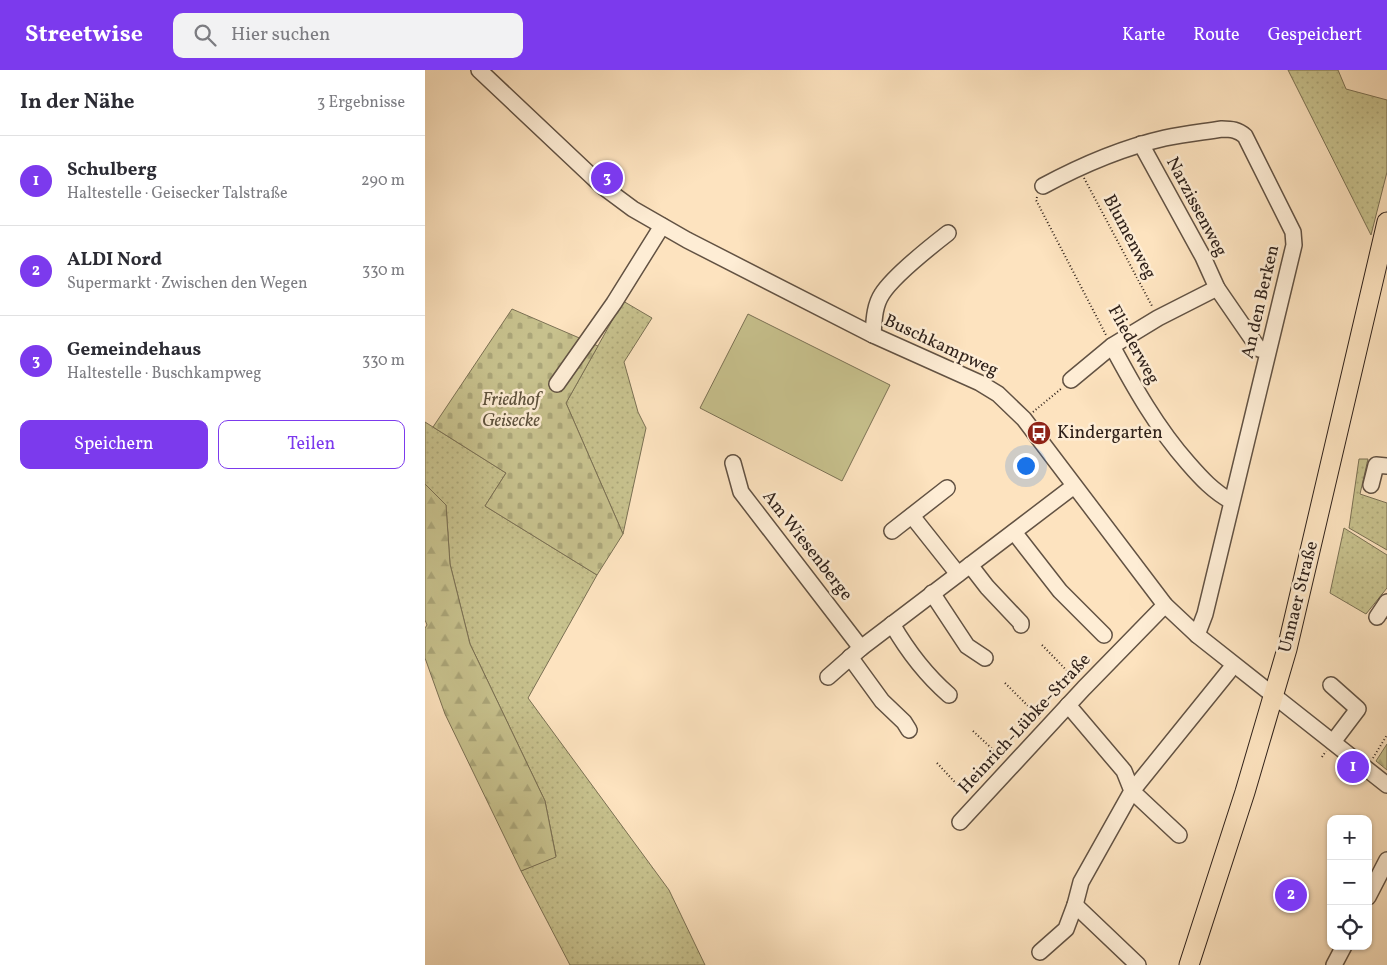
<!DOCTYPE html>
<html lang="de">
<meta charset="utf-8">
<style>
body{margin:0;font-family:Vollkorn,serif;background:#f2f2f3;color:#2b2b33}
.controls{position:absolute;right:15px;bottom:15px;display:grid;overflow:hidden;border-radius:10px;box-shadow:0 1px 4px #0004}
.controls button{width:45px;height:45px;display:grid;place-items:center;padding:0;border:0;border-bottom:1px solid #e1e1e2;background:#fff;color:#2b2b33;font:25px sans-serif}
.you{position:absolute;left:600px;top:395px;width:18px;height:18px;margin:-12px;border:4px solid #fff;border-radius:50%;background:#1a73e8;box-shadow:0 0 0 8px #1a73e833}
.badge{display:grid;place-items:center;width:32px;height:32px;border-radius:50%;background:#7c3aed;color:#fff;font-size:16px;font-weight:700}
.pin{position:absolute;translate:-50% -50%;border:2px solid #fff;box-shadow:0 1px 5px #0006}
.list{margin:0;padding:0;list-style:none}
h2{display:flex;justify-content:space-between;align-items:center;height:65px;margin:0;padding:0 20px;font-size:21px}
h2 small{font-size:16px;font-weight:400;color:#7c7c81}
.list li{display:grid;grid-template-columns:32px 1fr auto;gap:15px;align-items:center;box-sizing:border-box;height:90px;padding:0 20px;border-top:1px solid #e1e1e2}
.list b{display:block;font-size:19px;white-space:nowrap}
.list p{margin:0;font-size:16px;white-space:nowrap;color:#7c7c81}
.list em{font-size:16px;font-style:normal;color:#7c7c81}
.actions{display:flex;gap:10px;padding:15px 20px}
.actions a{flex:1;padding:11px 0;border:1px solid #7c3aed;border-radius:10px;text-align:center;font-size:18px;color:#7c3aed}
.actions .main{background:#7c3aed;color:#fff}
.icon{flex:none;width:28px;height:28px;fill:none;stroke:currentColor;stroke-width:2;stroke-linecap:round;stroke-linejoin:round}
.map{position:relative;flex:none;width:962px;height:895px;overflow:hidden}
header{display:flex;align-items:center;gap:30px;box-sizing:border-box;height:70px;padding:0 25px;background:#7c3aed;color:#fff}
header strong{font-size:24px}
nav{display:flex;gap:28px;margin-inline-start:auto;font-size:18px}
.search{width:350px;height:45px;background:#f2f2f3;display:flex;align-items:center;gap:12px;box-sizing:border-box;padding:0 18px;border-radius:10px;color:#7c7c81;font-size:19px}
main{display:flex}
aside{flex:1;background:#fff}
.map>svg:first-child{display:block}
</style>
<header>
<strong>Streetwise</strong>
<div class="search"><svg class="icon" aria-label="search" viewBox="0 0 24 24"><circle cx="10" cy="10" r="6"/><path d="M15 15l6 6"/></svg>Hier suchen</div>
<nav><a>Karte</a><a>Route</a><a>Gespeichert</a></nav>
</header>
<main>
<aside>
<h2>In der Nähe<small>3 Ergebnisse</small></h2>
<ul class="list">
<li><span class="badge">1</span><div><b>Schulberg</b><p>Haltestelle · Geisecker Talstraße</p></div><em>290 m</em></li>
<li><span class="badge">2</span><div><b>ALDI Nord</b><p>Supermarkt · Zwischen den Wegen</p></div><em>330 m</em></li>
<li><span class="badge">3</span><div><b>Gemeindehaus</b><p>Haltestelle · Buschkampweg</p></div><em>330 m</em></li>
</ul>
<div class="actions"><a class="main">Speichern</a><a>Teilen</a></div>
</aside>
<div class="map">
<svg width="962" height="895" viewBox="0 0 962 895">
<defs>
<pattern id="grass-dots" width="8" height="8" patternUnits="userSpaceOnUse" patternTransform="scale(1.25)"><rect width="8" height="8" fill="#c7c18d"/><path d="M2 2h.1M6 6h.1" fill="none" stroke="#aba679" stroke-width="1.8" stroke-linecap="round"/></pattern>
<pattern id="forest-firs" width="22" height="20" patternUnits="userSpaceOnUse" patternTransform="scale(1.25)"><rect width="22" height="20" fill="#c7c18d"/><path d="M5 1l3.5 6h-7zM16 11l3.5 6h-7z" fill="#aba679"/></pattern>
<pattern id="cemetery-stones" width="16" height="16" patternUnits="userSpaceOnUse" patternTransform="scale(1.25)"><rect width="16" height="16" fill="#c7c18d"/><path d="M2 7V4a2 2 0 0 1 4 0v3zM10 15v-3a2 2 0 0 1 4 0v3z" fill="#aba679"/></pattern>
</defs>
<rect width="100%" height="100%" fill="#fde3bf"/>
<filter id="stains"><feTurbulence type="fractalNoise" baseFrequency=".004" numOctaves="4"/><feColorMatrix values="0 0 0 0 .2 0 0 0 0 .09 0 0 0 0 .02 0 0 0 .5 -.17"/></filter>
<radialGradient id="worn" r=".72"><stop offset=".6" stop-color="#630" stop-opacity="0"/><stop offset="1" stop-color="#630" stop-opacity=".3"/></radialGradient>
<g fill="url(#grass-dots)" stroke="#7b7154">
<path d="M 863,0 L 913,0 L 921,19 L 962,30 L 962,102 L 946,165 Z"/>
<path d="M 198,231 L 227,248 L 199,292 L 213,342 L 221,358 L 198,464 L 141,333 Z"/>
<path d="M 0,352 L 81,403 L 60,436 L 172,505 L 103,628 L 244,820 L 280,895 L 145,895 L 96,801 L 131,786 L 120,731 L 45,574 L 25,494 L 21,435 L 0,414 Z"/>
<path d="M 934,389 L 943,389 L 935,424 L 962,433 L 962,480 L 924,458 Z"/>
<path d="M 919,458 L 962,485 L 962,518 L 941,544 L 905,523 Z"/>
</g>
<g fill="url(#forest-firs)" stroke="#7b7154">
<path d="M 0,414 L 21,435 L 25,494 L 45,574 L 120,731 L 131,787 L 96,801 L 20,644 L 0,588 L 0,558 L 2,555 L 0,550 Z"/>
<path d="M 962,674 L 962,700 L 951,691 Z"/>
</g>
<path fill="url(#cemetery-stones)" stroke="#7b7154" d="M 87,239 L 173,276 L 141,333 L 198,464 L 172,505 L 60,436 L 81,403 L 8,357 Z"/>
<path fill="#c7c18d" stroke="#7b7154" d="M 323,244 L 465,315 L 417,411 L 275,338 Z"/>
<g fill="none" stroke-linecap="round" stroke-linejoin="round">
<g stroke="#625243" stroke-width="18">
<g id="minor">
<path d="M 54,0 L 177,116 L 208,139 L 262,170 L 448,265 L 555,313 L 573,324 L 599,349 L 740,535 L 772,565 L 962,715"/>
<path d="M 716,74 L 778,187 L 792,218 L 834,279 L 843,280"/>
<path d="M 618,116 C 657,95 696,78 740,68 C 759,64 778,62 797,59 C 807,59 813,60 820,66 L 868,162 L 869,175 L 780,544 L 772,565"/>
<path d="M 448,265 C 449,252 449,236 457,224 C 469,205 505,177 523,163"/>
<path d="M 687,276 C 709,317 732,358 763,393 C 776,408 789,422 806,431"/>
<path d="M 646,310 L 687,276 L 733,248 L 792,218"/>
<path d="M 132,314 L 189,233 L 237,156"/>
<path d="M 308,393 L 316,422 L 436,578"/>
<path d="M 946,415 L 951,395 L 962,396"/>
<path d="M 487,446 L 533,504"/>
<path d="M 467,461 L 522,418"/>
<path d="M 589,462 L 635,521 L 679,565"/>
<path d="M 545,495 L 562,517 L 596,553 L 596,555"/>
<path d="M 507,523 L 542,576 L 560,588"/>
<path d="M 952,547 L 962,532"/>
<path d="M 467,554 C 482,580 501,605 524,625"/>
<path d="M 425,587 L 457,631 L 479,652 L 484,660"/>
<path d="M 403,607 L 436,578 L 649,416"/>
<path d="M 906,615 L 933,639 L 908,672"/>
<path d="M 535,752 L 659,618 L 740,535"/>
<path d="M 754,765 L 707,721 L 804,601"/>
<path d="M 943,827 L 962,790"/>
<path d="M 650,835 L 713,895"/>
<path d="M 615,882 L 641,859 L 650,835 L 656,812 L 707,721 L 699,701 L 643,635"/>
<path d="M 909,895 L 919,876"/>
</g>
</g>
<g stroke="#2f211a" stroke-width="21">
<path id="major" d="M 764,895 L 820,722 L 862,579 L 962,152"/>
</g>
<g stroke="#2f211a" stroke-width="2" stroke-dasharray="1 2.5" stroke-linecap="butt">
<path d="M 659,108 L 727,236"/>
<path d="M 612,127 L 611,130 L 681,265"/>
<path d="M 608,342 L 637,318"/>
<path d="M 617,575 L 650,609"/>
<path d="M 580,613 L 615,648"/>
<path d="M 548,661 L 577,688"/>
<path d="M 897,687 L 901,681"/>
<path d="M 948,688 L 962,665"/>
<path d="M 512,693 L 542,725"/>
</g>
<use href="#minor" stroke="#feedd5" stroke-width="15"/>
<use href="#major" stroke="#fde3bf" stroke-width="19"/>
</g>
<defs>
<g id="bus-disc" transform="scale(1.25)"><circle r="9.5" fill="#8f2418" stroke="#feedd5"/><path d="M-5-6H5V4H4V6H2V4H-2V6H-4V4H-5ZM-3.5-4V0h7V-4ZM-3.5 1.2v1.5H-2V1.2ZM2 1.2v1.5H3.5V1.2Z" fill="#fff"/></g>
</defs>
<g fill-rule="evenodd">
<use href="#bus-disc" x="614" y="363"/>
</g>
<g text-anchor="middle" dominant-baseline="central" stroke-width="5" stroke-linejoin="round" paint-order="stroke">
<g font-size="18" fill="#2f211a" stroke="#feedd5">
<text transform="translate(771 137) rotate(62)">Narzissenweg</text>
<text transform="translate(704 167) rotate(62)">Blumenweg</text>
<text transform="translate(836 232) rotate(-77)">An den Berken</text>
<text transform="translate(708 275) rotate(61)">Fliederweg</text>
<text transform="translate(516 276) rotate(25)">Buschkampweg</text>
<text transform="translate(382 476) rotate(52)">Am Wiesenberge</text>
<text transform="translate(874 527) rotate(-76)">Unnaer Straße</text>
<text transform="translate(600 654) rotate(-47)">Heinrich-Lübke-Straße</text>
</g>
<g font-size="18" font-style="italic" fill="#5d513c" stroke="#feedd5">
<text x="86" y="330">Friedhof<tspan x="86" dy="21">Geisecke</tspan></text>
</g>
<g font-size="18" fill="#2f211a" stroke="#feedd5" text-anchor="start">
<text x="632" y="363">Kindergarten</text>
</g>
</g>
<rect width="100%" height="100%" filter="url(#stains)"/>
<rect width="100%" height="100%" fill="url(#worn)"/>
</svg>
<div class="controls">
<button>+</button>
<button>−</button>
<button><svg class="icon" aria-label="locate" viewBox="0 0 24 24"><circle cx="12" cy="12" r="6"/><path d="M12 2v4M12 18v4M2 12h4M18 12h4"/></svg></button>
</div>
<div class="you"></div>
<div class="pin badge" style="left:928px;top:697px">1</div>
<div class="pin badge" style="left:866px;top:825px">2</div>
<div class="pin badge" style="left:182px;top:108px">3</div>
</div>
</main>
